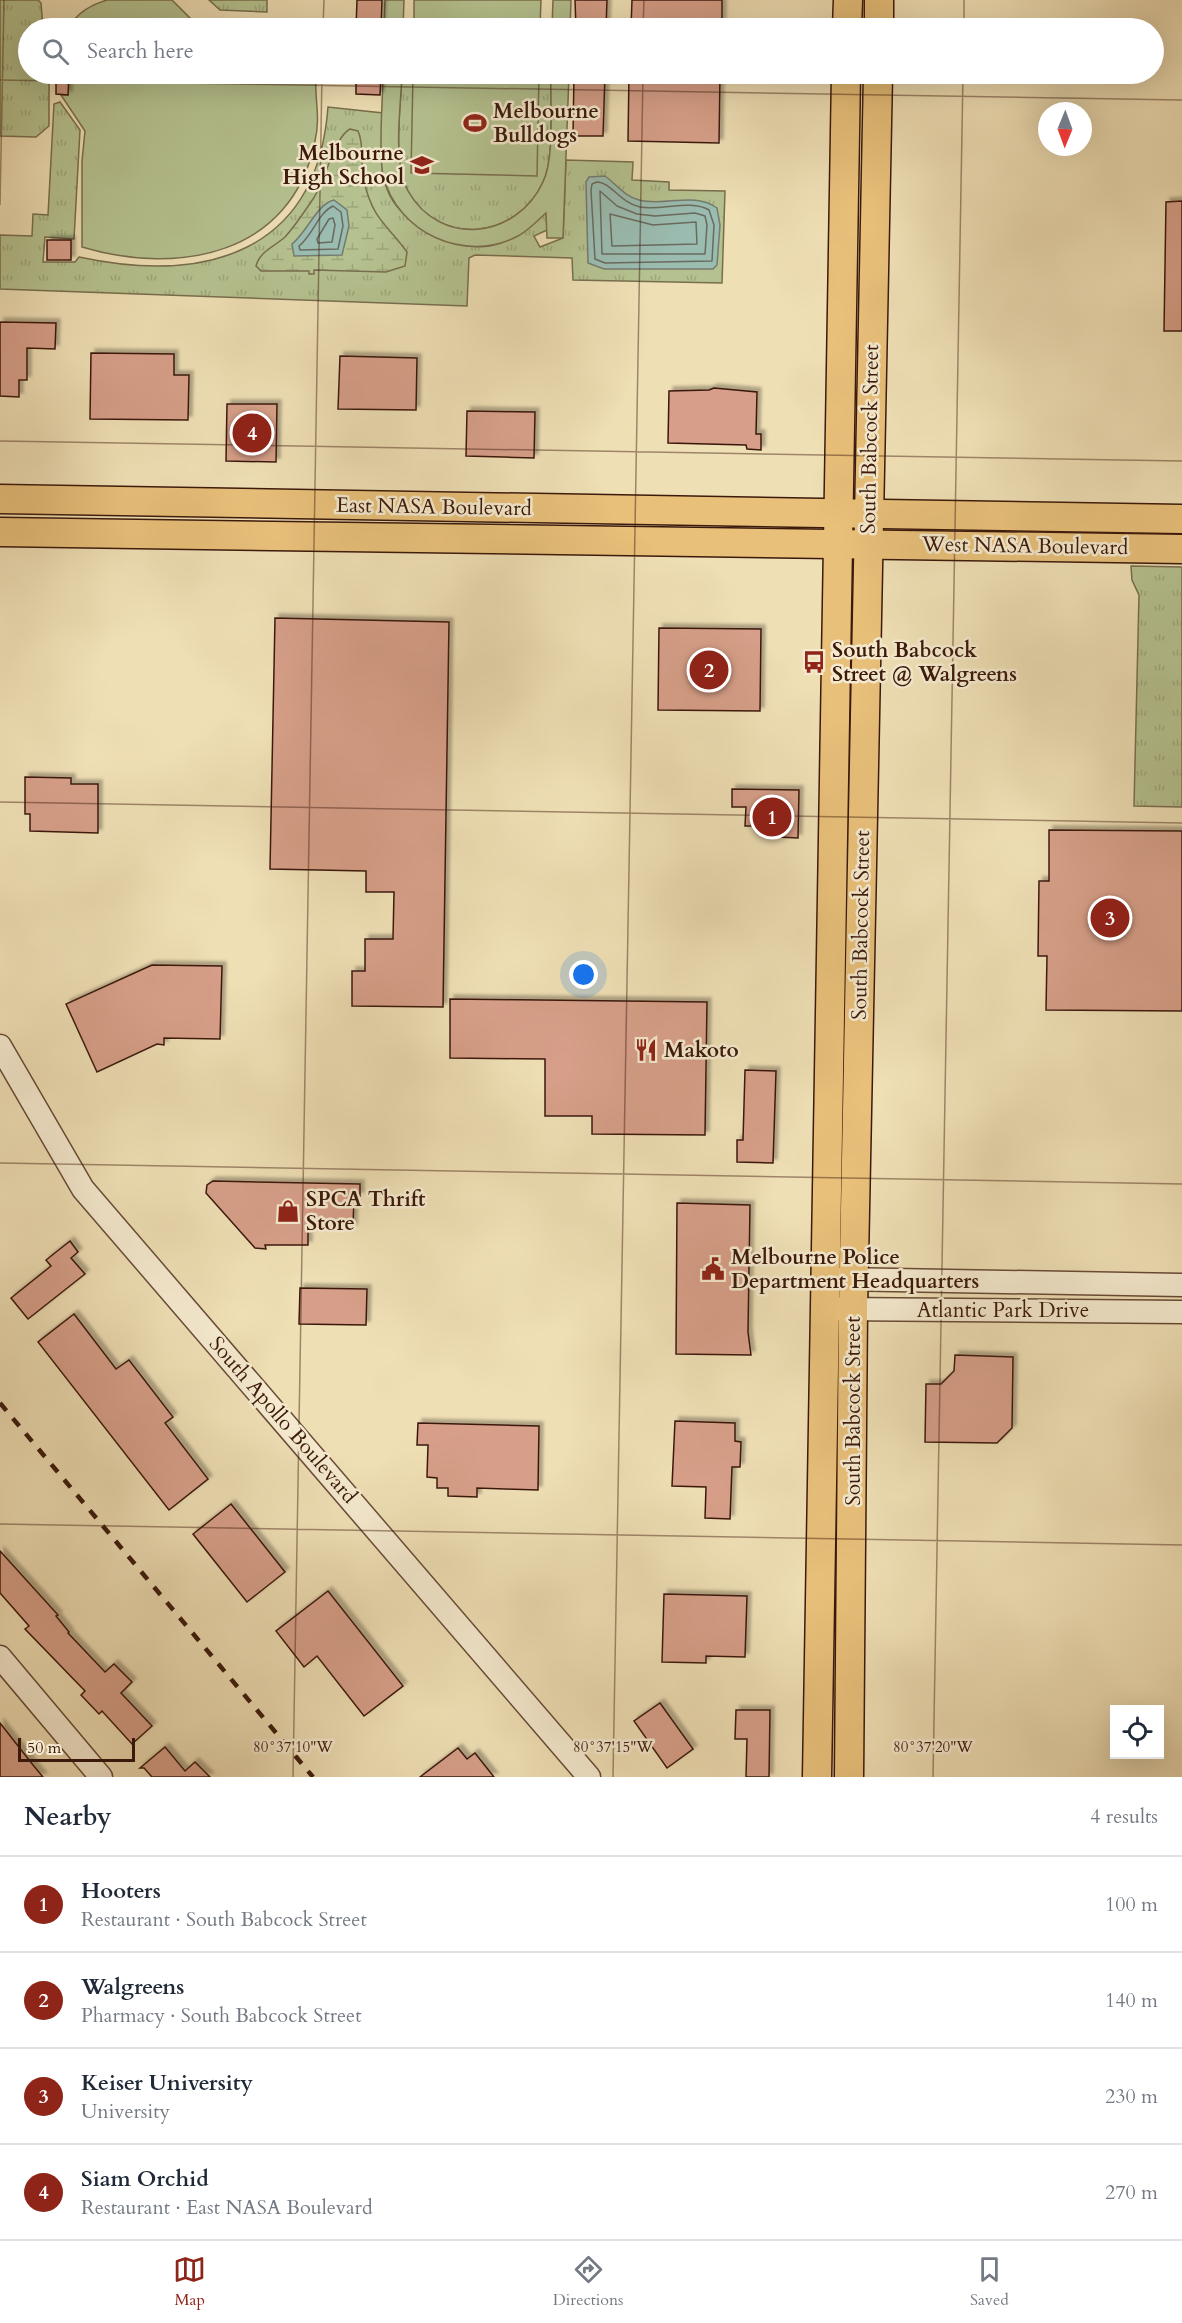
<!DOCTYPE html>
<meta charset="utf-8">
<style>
body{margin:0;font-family:Cardo,serif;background:#f6f6f7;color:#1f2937}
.controls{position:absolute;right:18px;bottom:18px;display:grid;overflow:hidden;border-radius:0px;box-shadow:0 6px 24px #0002}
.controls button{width:54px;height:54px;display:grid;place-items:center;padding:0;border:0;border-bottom:2px solid #e0e1e3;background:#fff;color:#1f2937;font:30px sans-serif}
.compass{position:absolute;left:1038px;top:102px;width:54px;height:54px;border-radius:50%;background:#fff;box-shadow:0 6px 24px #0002;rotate:181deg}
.scale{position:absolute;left:18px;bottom:15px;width:117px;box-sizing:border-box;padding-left:6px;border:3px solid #3b190b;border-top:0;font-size:16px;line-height:21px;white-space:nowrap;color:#3b190b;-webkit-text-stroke:4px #f5eacf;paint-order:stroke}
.you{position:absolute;left:584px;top:975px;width:21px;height:21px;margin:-15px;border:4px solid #fff;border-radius:50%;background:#1a73e8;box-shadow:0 0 0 9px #1a73e833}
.badge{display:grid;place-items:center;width:39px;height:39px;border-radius:50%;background:#8f2418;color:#fff;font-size:20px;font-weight:700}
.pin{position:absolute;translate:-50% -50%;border:3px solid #fff;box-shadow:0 2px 6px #0006}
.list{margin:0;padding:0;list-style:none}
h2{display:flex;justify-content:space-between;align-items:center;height:78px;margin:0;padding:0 24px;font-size:26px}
h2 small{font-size:20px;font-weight:400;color:#747a83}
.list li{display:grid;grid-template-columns:39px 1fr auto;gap:18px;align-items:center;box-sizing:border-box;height:96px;padding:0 24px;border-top:2px solid #e0e1e3}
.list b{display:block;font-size:22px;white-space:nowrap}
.list p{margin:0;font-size:20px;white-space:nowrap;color:#747a83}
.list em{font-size:20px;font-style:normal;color:#747a83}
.icon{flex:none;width:33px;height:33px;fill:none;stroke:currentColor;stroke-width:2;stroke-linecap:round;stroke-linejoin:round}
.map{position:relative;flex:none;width:1182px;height:1777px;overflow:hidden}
.search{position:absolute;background:#fff;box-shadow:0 6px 24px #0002;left:18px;right:18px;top:18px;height:66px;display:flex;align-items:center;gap:15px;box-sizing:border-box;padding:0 21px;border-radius:33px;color:#747a83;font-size:22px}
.sheet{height:462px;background:#fff}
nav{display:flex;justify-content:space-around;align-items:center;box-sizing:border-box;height:84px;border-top:2px solid #e0e1e3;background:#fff;font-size:16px;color:#747a83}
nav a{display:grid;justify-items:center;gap:3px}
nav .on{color:#8f2418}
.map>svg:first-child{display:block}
</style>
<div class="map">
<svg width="1182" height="1777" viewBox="0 0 1182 1777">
<defs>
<pattern id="grass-tufts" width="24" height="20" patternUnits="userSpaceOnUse" patternTransform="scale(1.5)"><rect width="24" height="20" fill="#b5c290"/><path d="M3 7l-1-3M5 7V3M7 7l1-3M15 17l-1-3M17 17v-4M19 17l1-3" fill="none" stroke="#9da67b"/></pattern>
<pattern id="wetland-marsh" width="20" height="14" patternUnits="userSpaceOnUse" patternTransform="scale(1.5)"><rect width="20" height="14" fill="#b5c290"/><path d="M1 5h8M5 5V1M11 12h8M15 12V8" fill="none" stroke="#9da67b"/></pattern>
<filter id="shadow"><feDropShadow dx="4" dy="-4" stdDeviation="1.5" flood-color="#0004"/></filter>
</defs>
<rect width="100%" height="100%" fill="#efdfb5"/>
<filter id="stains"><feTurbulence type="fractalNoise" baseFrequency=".00333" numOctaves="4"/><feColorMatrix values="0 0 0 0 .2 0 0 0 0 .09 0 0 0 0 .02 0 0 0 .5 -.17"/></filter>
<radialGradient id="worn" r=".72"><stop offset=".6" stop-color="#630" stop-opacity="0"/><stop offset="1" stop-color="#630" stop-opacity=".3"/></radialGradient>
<g fill="url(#grass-tufts)" stroke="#786e4e" stroke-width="1.5">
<path d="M 0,0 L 38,0 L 41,3 L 43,28 L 28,28 L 28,74 L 49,74 L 49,126 L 36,137 L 0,136 Z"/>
<path d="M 209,0 L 267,0 L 267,12 L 220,10 Z"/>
<path d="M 402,74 L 551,74 C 550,102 555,158 543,182 C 517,239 440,248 408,191 C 392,162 401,106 402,74 Z"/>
<path d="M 60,102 L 80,130 L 74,239 L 45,237 L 43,262 L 75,262 L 79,257 C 205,284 317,254 328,107 L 383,113 C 383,140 377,171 390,196 C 399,213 411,220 427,229 C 474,258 508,251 546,212 L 547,230 L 534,236 L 540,247 L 563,238 L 566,160 L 633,162 L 632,180 L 669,182 L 669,190 L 725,191 L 722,283 L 573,280 L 572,258 L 475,255 L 469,258 L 467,306 L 0,289 L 0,235 L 32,236 L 33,214 L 48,215 L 54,104 Z"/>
<path d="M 1131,566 L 1182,567 L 1182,807 L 1134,806 L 1139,595 L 1132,580 Z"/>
</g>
<path fill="url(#wetland-marsh)" stroke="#786e4e" stroke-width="1.5" d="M 350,129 L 358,131 C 365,146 360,165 364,181 C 373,220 386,223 407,252 L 405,266 L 386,272 L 314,270 L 314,274 L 309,274 L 309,271 L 261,271 L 256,266 C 260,251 274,247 285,237 C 295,226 305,211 313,199 C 325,181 335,136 350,129 Z"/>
<g fill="#b5c290" stroke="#786e4e" stroke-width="1.5">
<path d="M 107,0 L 172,0 L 194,22 L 203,26 L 314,26 L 314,28 L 70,28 C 75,13 93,4 107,0 Z"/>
<path d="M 385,0 L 404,0 L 403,28 L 384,28 Z"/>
<path d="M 414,0 L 541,0 L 540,28 L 414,28 Z"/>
<path d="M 553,0 L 571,0 L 570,28 L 552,28 Z"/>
<path d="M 69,74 L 316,74 C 314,99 321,115 315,141 C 292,255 179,276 82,247 L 82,161 L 85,131 L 61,95 L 68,95 Z"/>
<path d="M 383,74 L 402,74 C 401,106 392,162 408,191 C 440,248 517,239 543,182 C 555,158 550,102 551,74 L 569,74 L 563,238 L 547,238 L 546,213 C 537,221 528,231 518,236 C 465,264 397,233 383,175 C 378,151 383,100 383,74 Z"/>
<path d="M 413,74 L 539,74 L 537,176 L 411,173 Z"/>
</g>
<g fill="#9abcb1" stroke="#747b6f" stroke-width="1.5">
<path d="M 605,176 C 617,185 624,196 639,200 C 665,207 694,191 717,208 L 720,225 L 717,265 L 713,269 L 604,269 L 588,263 L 586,182 L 589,177 Z"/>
<path d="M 334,200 L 347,210 L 349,226 L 342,255 L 294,256 L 292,244 C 307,232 317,204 334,200 Z"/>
</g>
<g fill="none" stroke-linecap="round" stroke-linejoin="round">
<g stroke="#6a6a5e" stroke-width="1.5">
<path d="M 597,182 C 611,182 619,202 640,207 C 662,211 690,199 709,210 L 714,225 L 712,261 L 605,263 L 595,259 L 591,190 L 592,184 Z"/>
<path d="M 600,191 L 617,206 L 637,214 L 655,216 L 695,213 L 705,216 L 707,225 L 705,254 L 602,254 Z"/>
<path d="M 333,206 L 341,212 L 343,226 L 338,249 L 300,250 L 299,246 C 313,235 318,213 333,206 Z"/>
<path d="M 610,214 L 653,225 L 696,222 L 697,244 L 612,246 Z"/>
<path d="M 333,218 L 335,225 L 332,242 L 318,243 L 317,239 L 329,219 Z"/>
</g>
</g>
<g fill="#d79f89" stroke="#3b190b" stroke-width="1.5" filter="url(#shadow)">
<path d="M 357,0 L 382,0 L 381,28 L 356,28 Z"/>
<path d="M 575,0 L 607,0 L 606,28 L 576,28 Z"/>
<path d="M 632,0 L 722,0 L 722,28 L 631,28 Z"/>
<path d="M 56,74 L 69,74 L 68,95 L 56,94 Z"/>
<path d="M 356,74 L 381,74 L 380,95 L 356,94 Z"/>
<path d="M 574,74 L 605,74 L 603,136 L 573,136 Z"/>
<path d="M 629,74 L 720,74 L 719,143 L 628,141 Z"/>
<path d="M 1182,201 L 1182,331 L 1164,331 L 1166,202 Z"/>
<rect x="47" y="240" width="24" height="20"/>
<path d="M 0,322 L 56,323 L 55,349 L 27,348 L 27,380 L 19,380 L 19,397 L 0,396 Z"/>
<path d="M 91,353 L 174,354 L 174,375 L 189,375 L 188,420 L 90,419 Z"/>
<path d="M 340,356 L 417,358 L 416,410 L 338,409 Z"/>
<path d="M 714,388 L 757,392 L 756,434 L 761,434 L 761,450 L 747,449 L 746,445 L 668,443 L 669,391 L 709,390 Z"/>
<path d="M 227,404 L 277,404 L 276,462 L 226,461 Z"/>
<path d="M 467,411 L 535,412 L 534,458 L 466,456 Z"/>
<path d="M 275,618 L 449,622 L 443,1007 L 352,1006 L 352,971 L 365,971 L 365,939 L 393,939 L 394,892 L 366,892 L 366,871 L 270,869 Z"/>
<path d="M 659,628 L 761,629 L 760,711 L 658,710 Z"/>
<path d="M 25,777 L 71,778 L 71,784 L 98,784 L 98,833 L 30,831 L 30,814 L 25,814 Z"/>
<path d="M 732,789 L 799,790 L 798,838 L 778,837 L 778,834 L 772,834 L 772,826 L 745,826 L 746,807 L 732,807 Z"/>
<path d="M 1049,830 L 1182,831 L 1182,1011 L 1046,1010 L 1047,956 L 1038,956 L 1039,881 L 1049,881 Z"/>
<path d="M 152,965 L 222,966 L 220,1039 L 164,1038 L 164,1045 L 157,1044 L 97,1072 L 66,1004 Z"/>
<path d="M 450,999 L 707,1002 L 705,1135 L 592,1134 L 592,1116 L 545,1116 L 545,1059 L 450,1058 Z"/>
<path d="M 745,1070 L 776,1071 L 773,1163 L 737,1162 L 737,1140 L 743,1140 Z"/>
<path d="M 213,1181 L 360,1184 L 360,1196 L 354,1196 L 353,1228 L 308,1227 L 308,1245 L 265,1245 L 266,1249 L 255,1248 L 206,1193 L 207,1185 Z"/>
<path d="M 677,1203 L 750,1205 L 748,1332 L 751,1355 L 676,1354 Z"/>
<path d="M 70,1241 L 78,1252 L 71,1258 L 85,1274 L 28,1319 L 11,1298 L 51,1266 L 46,1260 Z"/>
<path d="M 300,1288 L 367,1289 L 366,1325 L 299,1324 Z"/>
<path d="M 74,1314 L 116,1369 L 129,1360 L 173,1417 L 165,1423 L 208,1479 L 169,1510 L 38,1342 Z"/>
<path d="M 955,1355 L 1013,1357 L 1012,1428 L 997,1443 L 925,1442 L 926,1384 L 941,1384 L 954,1371 Z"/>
<path d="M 675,1421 L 735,1423 L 735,1441 L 741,1442 L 740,1467 L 732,1467 L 730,1519 L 705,1518 L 706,1487 L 672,1486 Z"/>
<path d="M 418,1423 L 539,1426 L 538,1490 L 477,1488 L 477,1497 L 448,1496 L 448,1488 L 437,1488 L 437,1478 L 427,1477 L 428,1445 L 417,1445 Z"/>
<path d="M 231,1504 L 285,1572 L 247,1602 L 193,1534 Z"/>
<path d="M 0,1551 L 58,1615 L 56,1616 L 69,1632 L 68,1633 L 105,1672 L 114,1664 L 132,1682 L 121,1693 L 152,1726 L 132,1744 L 102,1711 L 99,1714 L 81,1695 L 85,1691 L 25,1629 L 29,1626 L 0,1593 Z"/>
<path d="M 328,1591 L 403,1686 L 364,1716 L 317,1656 L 304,1667 L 276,1631 Z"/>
<path d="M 664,1594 L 747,1596 L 745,1657 L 706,1656 L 706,1663 L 662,1662 Z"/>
<path d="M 660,1703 L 693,1749 L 667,1768 L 634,1721 Z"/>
<path d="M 736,1710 L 770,1710 L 769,1777 L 746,1777 L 747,1739 L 735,1739 Z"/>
<path d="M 0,1723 L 33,1765 L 43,1777 L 0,1777 Z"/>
<path d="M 165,1747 L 185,1771 L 195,1762 L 210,1777 L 152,1777 L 144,1768 L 140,1768 Z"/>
<path d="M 458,1748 L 467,1759 L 475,1753 L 494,1777 L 420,1777 Z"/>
</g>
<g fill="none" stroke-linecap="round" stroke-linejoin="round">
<g stroke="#684a36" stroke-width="25">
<g id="minor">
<path d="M 0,1046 L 83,1189 L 589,1777"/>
<path d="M 839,1279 L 1182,1285"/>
<path d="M 838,1309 L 1182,1312"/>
<path d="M 0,1657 L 101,1777"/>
</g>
</g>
<g stroke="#3b190b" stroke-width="31">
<g id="major">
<path d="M 847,28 L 848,0"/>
<path d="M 879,28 L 879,0"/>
<path d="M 0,499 L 1182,519"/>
<path d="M 0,532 L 1182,549"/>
<path d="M 817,1777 L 846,74"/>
<path d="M 849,1777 L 853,1309 L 878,74"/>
</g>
</g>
<use href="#minor" stroke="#f5eacf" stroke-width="22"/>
<use href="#major" stroke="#e8c07a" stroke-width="28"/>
<path stroke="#3b190b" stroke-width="4.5" stroke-dasharray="10 10" stroke-linecap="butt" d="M 0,1403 L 313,1777"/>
</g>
<path fill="none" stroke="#3b190b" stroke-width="1.5" stroke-opacity="0.45" d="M 323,28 L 324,0M 643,28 L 644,0M 964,28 L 964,0M 0,80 L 1182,100M 0,205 L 4,0M 0,441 L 1182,461M 0,802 L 1182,823M 0,1163 L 1182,1184M 0,1524 L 1182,1545M 293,1777 L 322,74M 613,1777 L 643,74M 933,1777 L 963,74"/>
<defs>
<g id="stadium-bare" transform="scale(1.8)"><path d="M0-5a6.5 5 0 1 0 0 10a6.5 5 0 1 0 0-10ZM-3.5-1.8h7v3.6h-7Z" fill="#8f2418" stroke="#f5eacf" stroke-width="2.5" paint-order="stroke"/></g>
<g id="school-bare" transform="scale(1.8)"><path d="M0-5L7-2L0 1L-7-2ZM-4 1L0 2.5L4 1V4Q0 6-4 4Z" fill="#8f2418" stroke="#f5eacf" stroke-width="2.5" paint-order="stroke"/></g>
<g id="bus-bare" transform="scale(1.8)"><path d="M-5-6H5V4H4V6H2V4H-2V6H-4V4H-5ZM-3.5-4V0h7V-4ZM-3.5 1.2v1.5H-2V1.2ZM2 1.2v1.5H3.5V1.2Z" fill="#8f2418" stroke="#f5eacf" stroke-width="2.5" paint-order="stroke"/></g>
<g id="restaurant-bare" transform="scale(1.8)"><path d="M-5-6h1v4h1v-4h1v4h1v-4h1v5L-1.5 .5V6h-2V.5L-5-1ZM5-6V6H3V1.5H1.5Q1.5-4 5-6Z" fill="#8f2418" stroke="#f5eacf" stroke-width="2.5" paint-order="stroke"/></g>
<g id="shop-bare" transform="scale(1.8)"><path d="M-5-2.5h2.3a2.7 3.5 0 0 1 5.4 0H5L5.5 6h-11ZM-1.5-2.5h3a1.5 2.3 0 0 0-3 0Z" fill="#8f2418" stroke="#f5eacf" stroke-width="2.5" paint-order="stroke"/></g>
<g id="civic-bare" transform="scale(1.8)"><path d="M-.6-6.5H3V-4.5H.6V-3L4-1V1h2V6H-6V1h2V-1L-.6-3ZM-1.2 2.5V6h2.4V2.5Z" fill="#8f2418" stroke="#f5eacf" stroke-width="2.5" paint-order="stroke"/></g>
</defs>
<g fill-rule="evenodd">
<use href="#stadium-bare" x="475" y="123"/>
<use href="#school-bare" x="422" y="165"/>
<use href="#bus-bare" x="814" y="662"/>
<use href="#restaurant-bare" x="646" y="1050"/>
<use href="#shop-bare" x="288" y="1211"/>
<use href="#civic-bare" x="713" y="1269"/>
</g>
<g text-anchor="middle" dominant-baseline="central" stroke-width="5" stroke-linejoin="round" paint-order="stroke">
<g font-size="21" font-weight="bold" fill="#3b190b" stroke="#f5eacf" text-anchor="start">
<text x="493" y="111">Melbourne<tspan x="493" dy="24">Bulldogs</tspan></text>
<text x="404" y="153" text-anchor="end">Melbourne<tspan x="404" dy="24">High School</tspan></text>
<text x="832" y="650">South Babcock<tspan x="832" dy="24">Street @ Walgreens</tspan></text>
<text x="664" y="1050">Makoto</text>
<text x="306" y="1199">SPCA Thrift<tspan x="306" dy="24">Store</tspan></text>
<text x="731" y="1257">Melbourne Police<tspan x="731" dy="24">Department Headquarters</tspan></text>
</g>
<g font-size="21" fill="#3b190b" stroke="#f5eacf">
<text transform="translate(870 439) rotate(-89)">South Babcock Street</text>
<text transform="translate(434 507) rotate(1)">East NASA Boulevard</text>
<text transform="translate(1025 546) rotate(1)">West NASA Boulevard</text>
<text transform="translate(861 925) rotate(-89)">South Babcock Street</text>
<text x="1003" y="1310">Atlantic Park Drive</text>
<text transform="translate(853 1411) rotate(-90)">South Babcock Street</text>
<text transform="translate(283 1420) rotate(49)">South Apollo Boulevard</text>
</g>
</g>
<g font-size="15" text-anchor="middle" fill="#3b190b" stroke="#f5eacf" stroke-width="5" stroke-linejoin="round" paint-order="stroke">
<text x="293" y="1752">80°37'10"W</text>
<text x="613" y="1752">80°37'15"W</text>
<text x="933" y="1752">80°37'20"W</text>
</g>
<rect width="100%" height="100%" filter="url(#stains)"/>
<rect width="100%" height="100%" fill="url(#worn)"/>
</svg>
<div class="controls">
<button><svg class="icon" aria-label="locate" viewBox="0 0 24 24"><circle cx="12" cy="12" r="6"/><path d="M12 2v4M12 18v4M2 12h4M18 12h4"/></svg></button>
</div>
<svg class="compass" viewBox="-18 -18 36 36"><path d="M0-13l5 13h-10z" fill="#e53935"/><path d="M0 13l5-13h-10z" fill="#747a83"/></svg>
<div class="scale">50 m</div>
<div class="you"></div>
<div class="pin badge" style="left:772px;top:817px">1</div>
<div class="pin badge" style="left:709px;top:670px">2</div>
<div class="pin badge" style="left:1110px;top:918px">3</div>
<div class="pin badge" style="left:252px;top:433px">4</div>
<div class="search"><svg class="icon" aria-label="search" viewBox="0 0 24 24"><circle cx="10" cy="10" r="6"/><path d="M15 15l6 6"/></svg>Search here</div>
</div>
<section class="sheet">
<h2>Nearby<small>4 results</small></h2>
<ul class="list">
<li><span class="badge">1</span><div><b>Hooters</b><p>Restaurant · South Babcock Street</p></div><em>100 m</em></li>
<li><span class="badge">2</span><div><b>Walgreens</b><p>Pharmacy · South Babcock Street</p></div><em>140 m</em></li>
<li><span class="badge">3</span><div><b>Keiser University</b><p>University</p></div><em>230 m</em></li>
<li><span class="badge">4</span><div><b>Siam Orchid</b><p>Restaurant · East NASA Boulevard</p></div><em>270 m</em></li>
</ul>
</section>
<nav>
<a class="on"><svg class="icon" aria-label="map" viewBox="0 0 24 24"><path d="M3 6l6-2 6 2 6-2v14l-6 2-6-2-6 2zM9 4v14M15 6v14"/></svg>Map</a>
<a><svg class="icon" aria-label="directions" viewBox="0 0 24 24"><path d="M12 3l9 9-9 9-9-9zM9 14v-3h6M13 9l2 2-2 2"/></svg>Directions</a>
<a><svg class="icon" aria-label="saved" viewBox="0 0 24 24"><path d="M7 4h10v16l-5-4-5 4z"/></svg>Saved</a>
</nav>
